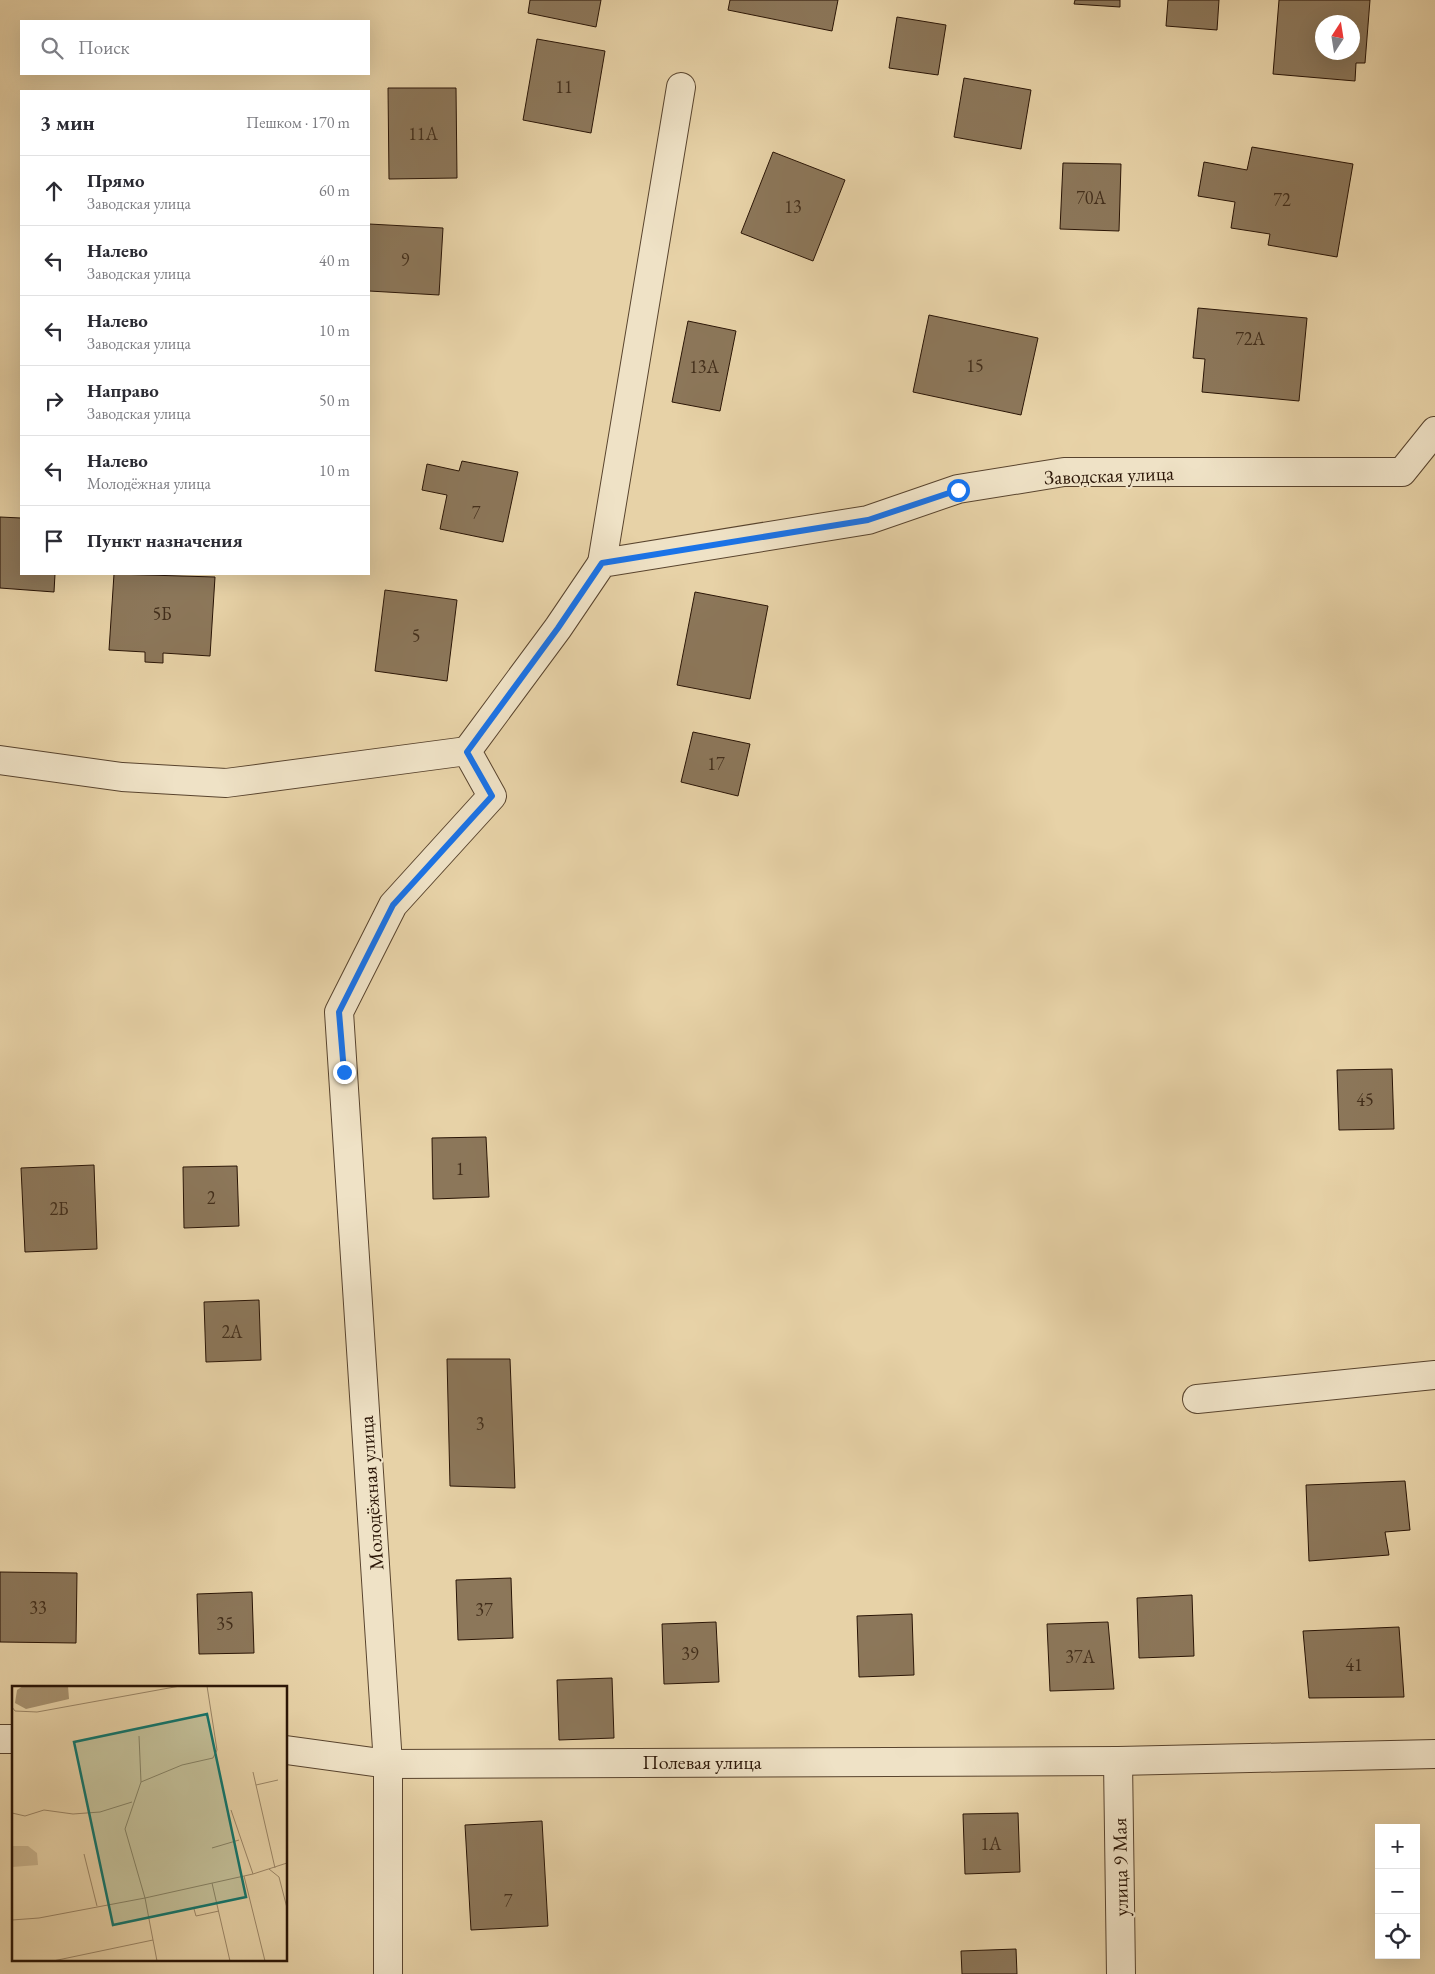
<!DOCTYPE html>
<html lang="ru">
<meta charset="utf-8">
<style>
body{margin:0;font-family:"EB Garamond",serif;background:#f7f7f7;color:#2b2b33}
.controls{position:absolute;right:15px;bottom:15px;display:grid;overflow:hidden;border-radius:0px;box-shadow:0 5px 20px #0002}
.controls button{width:45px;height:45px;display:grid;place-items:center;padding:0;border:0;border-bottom:1px solid #e1e1e2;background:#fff;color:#2b2b33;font:25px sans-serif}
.compass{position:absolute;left:1315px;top:15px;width:45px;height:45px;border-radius:50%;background:#fff;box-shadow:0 5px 20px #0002;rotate:12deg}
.stop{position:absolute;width:15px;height:15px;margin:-11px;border:4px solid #1a73e8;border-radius:50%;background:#fff}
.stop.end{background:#1a73e8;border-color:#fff;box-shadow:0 1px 5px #0008}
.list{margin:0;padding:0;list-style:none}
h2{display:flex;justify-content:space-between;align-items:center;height:65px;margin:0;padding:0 20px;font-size:21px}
h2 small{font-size:16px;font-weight:400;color:#7c7c81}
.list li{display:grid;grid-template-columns:32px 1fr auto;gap:15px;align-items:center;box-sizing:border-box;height:70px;padding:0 20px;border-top:1px solid #e1e1e2}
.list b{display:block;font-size:19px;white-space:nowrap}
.list p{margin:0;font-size:16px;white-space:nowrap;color:#7c7c81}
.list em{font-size:16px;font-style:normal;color:#7c7c81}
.icon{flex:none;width:28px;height:28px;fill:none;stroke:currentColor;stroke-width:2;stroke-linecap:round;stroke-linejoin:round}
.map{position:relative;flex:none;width:1435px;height:1974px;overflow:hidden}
.search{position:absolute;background:#fff;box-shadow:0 5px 20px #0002;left:20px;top:20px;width:350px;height:55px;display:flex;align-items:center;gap:12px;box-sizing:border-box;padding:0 18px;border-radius:0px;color:#7c7c81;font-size:19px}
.panel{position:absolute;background:#fff;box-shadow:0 5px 20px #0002;left:20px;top:90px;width:350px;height:485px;border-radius:0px}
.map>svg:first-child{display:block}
</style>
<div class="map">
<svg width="1435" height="1974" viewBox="0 0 1435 1974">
<rect width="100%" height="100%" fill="#e7d2a7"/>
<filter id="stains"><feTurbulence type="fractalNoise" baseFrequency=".004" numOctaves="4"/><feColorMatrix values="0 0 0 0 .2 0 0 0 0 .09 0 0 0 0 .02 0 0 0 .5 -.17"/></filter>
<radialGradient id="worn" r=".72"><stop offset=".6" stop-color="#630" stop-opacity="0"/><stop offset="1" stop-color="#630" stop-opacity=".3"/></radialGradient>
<g fill="#8c775a" stroke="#2a1506" fill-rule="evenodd">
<path d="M 530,0 L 601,0 L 596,27 L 528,13 Z"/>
<path d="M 730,0 L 838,0 L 832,31 L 728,10 Z"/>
<path d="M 1075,0 L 1120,0 L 1120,7 L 1074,4 Z"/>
<path d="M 1168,0 L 1219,0 L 1217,30 L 1166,26 Z"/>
<path d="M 1279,0 L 1370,0 L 1365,63 L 1356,63 L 1355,81 L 1273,74 ZM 1322,22 L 1352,22 L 1352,52 L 1322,52 Z"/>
<path d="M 897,17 L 946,25 L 938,75 L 889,68 Z"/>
<path d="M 537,39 L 605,51 L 591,133 L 523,120 Z"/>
<path d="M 964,78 L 1031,90 L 1021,149 L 954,137 Z"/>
<path d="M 388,88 L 456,88 L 457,178 L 389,179 Z"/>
<path d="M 1252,147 L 1353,164 L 1337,257 L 1268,245 L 1270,234 L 1231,228 L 1235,202 L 1198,196 L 1204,162 L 1247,170 Z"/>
<path d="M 773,152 L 845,180 L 813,261 L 741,233 Z"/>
<path d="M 1063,163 L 1121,164 L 1119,231 L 1060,229 Z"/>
<path d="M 369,224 L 443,228 L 439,295 L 369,291 Z"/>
<path d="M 1198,308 L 1307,318 L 1299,401 L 1202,392 L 1205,359 L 1193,358 Z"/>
<path d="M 929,315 L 1038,338 L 1021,415 L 913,392 Z"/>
<path d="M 688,321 L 736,331 L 720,411 L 672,402 Z"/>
<path d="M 462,461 L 518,472 L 503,542 L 440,529 L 447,495 L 422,490 L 427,464 L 459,471 Z"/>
<path d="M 0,517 L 21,518 L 21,574 L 55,574 L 54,592 L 0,588 Z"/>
<path d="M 114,574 L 215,577 L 210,656 L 163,653 L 163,663 L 145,662 L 145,652 L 109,650 Z"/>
<path d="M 385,590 L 457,600 L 447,681 L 375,671 Z"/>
<path d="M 695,592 L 768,606 L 750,699 L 677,685 Z"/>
<path d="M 693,732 L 750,744 L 738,796 L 681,782 Z"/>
<path d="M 1392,1069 L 1394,1129 L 1339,1130 L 1337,1070 Z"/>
<path d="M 486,1137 L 489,1197 L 433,1199 L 432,1138 Z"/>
<path d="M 94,1165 L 97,1249 L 25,1252 L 21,1168 Z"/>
<path d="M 237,1166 L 239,1226 L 184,1228 L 183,1167 Z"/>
<path d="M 259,1300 L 261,1360 L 206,1362 L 204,1302 Z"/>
<path d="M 447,1359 L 510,1359 L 515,1488 L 450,1486 Z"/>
<path d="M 1405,1481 L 1410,1530 L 1385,1532 L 1389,1555 L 1309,1561 L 1306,1485 Z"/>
<path d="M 0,1572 L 77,1573 L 76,1643 L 0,1642 Z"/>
<path d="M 511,1578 L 513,1638 L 458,1640 L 456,1580 Z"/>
<path d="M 252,1592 L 254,1653 L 199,1654 L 197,1594 Z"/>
<path d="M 1192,1595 L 1194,1656 L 1139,1658 L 1137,1598 Z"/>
<path d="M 912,1614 L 914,1675 L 859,1677 L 857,1616 Z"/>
<path d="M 716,1622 L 719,1682 L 664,1684 L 662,1624 Z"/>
<path d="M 1108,1622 L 1114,1689 L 1050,1691 L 1047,1624 Z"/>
<path d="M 1399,1627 L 1404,1697 L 1309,1698 L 1303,1631 Z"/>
<path d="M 612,1678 L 614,1738 L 559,1740 L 557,1680 Z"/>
<path d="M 1018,1813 L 1020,1872 L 965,1874 L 963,1814 Z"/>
<path d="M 542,1821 L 548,1926 L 471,1930 L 465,1825 Z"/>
<path d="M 1016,1949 L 1017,1974 L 962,1974 L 961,1951 Z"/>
</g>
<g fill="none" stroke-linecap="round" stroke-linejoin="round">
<g stroke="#59442e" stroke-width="30">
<g id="minor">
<path d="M 602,563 L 681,87"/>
<path d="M 0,760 L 122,777 L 226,783 L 467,751"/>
<path d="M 1197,1399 L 1435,1375"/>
<path d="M 0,1739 L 14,1739"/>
<path d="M 286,1750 L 388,1764 L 1118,1761 L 1435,1754"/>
<path d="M 1118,1761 L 1121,1974"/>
<path d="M 388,1974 L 388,1764 L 339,1012 L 393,905 L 492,796 L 467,751 L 558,628 L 602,563 L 868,520 L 958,489 L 1064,472 L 1402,472 L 1435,431"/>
</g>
</g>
<use href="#minor" stroke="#efe2c6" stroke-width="28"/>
</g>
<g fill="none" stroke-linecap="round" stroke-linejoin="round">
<path stroke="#1a73e8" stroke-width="6" d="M 344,1072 L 339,1012 L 393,905 L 492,796 L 467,752 L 558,628 L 602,563 L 868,520 L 958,490"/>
</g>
<g text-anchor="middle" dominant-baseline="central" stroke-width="4.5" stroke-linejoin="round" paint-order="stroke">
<g font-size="18" fill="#422e1b">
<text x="564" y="86">11</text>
<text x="423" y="133">11А</text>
<text x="1091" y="197">70А</text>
<text x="1282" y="199">72</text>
<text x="793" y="206">13</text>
<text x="405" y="259">9</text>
<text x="1250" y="338">72А</text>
<text x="975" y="365">15</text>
<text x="704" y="366">13А</text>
<text x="476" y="512">7</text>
<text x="162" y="613">5Б</text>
<text x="416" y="635">5</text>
<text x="716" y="763">17</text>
<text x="1365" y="1099">45</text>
<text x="460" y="1168">1</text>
<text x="211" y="1197">2</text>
<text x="59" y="1208">2Б</text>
<text x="232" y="1331">2А</text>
<text x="480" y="1423">3</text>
<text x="38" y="1607">33</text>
<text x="484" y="1609">37</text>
<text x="225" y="1623">35</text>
<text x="690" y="1653">39</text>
<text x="1080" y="1656">37А</text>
<text x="1354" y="1664">41</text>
<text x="991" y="1843">1А</text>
<text x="508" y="1900">7</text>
</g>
<g font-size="20" fill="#2a1506" stroke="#efe2c6">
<text transform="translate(1109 475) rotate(-2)">Заводская улица</text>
<text transform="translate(371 1493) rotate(-94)">Молодёжная улица</text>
<text x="702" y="1762">Полевая улица</text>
<text transform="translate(1120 1867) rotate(-91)">улица 9 Мая</text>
</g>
</g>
<g transform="translate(12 1686)">
<rect width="275" height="275" fill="#e7d2a7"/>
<path d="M 0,160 L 16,160 L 25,167 L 26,179 L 0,181 Z" fill="#c7b28c"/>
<path d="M 11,0 L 56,0 L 57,13 L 14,23 L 3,17 L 5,4 Z" fill="#a79270"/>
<path fill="none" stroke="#9b8667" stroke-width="1" d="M 0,21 L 3,25 L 25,26 L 168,0M 127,50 L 129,96M 241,86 L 263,182M 244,99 L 266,94M 219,124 L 241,188M 0,127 L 13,130 L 32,124 L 61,128 L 88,126 L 120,116M 200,162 L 227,154M 72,168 L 85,220M 257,183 L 267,191 L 275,222M 232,190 L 253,275M 200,197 L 218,275M 182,223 L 184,230 L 207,225M 0,234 L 27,232 L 133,212 L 241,188 L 275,177M 41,275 L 141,254M 145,275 L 133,212 L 113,143 L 129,96 L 170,79 L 201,72 L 205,64 L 195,0"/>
<path fill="#0f766e" fill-opacity="0.15" stroke="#0f766e" stroke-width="2.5" d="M 195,28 L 234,211 L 101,239 L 62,56 Z"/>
<rect width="275" height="275" fill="none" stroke="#2a1506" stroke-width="2.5"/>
</g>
<rect width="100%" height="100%" filter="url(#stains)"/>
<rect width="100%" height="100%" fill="url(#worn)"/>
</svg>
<div class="controls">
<button>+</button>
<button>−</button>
<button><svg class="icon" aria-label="locate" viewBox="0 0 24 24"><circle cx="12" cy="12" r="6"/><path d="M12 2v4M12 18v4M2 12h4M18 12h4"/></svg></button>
</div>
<svg class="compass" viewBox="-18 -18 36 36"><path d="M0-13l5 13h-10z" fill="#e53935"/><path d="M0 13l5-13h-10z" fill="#7c7c81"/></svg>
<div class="stop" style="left:958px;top:490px"></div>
<div class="stop end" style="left:344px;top:1072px"></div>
<div class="search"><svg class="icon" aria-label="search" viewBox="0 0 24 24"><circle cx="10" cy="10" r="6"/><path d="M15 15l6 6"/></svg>Поиск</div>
<section class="panel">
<h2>3 мин<small>Пешком · 170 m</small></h2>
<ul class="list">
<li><svg class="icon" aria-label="ahead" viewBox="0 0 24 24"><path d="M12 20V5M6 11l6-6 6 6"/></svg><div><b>Прямо</b><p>Заводская улица</p></div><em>60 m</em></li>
<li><svg class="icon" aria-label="left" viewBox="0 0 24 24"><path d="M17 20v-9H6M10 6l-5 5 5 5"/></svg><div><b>Налево</b><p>Заводская улица</p></div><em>40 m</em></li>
<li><svg class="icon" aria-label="left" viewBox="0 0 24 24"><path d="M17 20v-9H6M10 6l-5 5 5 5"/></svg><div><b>Налево</b><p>Заводская улица</p></div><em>10 m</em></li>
<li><svg class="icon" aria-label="right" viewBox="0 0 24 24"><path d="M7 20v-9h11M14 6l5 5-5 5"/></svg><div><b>Направо</b><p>Заводская улица</p></div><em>50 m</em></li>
<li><svg class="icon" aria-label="left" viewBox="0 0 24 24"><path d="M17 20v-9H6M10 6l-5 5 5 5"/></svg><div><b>Налево</b><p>Молодёжная улица</p></div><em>10 m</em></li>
<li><svg class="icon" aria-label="arrive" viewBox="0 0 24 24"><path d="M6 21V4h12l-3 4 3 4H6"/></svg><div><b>Пункт назначения</b></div></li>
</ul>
</section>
</div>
